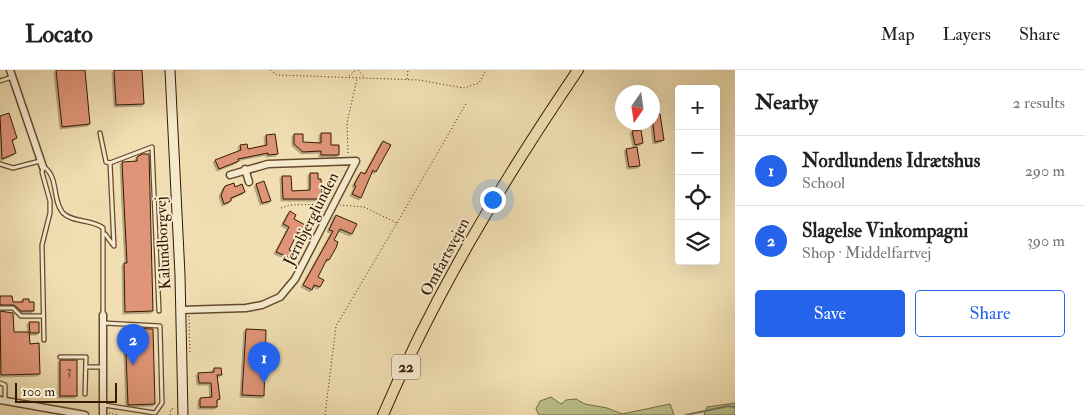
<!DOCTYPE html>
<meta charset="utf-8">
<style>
body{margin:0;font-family:"IM FELL Double Pica",serif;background:#f6f6f6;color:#222}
.controls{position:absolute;right:15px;top:15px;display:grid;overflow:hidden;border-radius:5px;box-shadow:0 5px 20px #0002}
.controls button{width:45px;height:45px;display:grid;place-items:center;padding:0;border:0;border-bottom:1px solid #e0e0e0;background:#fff;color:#222;font:25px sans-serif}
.compass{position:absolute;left:615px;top:15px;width:45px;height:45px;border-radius:50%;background:#fff;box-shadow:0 5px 20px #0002;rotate:193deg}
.scale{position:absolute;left:15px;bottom:12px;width:102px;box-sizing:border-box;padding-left:5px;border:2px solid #351900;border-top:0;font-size:14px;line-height:18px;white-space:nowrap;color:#351900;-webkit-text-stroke:4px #f6eace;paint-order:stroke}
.you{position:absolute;left:492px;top:129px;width:18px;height:18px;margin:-12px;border:4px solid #fff;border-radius:50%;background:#1a73e8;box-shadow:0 0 0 8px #1a73e833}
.badge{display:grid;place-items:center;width:32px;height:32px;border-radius:50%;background:#2563eb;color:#fff;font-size:16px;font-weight:700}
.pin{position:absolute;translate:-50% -41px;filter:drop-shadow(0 1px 2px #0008)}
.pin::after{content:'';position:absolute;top:26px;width:18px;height:15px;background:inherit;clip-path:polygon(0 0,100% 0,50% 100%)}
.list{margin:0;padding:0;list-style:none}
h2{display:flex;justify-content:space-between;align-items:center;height:65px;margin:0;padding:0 20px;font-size:21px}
h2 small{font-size:16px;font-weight:400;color:#767676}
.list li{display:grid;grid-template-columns:32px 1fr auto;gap:15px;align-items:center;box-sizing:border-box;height:70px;padding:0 20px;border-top:1px solid #e0e0e0}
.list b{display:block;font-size:19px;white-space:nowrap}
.list p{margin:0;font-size:16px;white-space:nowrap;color:#767676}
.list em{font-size:16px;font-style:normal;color:#767676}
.actions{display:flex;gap:10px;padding:15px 20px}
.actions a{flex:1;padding:11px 0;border:1px solid #2563eb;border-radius:5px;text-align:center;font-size:18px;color:#2563eb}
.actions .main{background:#2563eb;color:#fff}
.icon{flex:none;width:28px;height:28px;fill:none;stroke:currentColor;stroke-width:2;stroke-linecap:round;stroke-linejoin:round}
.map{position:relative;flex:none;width:735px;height:345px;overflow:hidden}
header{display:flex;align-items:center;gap:30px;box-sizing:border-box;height:70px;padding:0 25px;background:#fff;border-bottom:1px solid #e0e0e0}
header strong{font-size:24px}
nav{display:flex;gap:28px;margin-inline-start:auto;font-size:18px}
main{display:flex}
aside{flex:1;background:#fff}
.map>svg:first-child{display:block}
</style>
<header>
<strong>Locato</strong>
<nav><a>Map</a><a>Layers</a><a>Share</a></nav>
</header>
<main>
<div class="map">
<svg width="735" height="345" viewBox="0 0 735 345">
<defs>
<filter id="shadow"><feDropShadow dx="-2" dy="2" stdDeviation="0" flood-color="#0004"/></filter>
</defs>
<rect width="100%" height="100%" fill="#f1dfb3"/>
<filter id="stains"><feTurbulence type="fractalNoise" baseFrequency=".004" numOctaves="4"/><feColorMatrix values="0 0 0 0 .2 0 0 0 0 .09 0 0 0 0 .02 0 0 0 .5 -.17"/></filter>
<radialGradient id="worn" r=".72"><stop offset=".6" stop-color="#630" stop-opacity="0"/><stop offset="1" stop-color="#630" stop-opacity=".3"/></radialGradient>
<g fill="#bcc18b" stroke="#786d46">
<path d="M 551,327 L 561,334 L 566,330 L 576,329 L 585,334 L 607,338 L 622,344 L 670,334 L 674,345 L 539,345 L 536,339 L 540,331 Z"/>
<path d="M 735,333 L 735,345 L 704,345 L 707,337 Z"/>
</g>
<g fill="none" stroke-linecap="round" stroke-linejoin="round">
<path stroke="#727b67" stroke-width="2" d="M 686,345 L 728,336 L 735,337"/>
</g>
<g fill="#e09578" stroke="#351900" filter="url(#shadow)">
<path d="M 56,0 L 85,0 L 90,54 L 62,57 Z"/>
<path d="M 114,0 L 142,0 L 144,34 L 116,35 Z"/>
<path d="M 9,43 L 17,68 L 12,70 L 16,83 L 2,89 L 0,46 Z"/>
<path d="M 660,44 L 664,70 L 655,72 L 652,45 Z"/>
<path d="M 641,60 L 643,73 L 635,75 L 632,61 Z"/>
<path d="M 321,63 L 331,63 L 331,75 L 339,75 L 339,85 L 321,85 L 321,81 L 303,82 L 294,74 L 294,64 L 303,64 L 303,72 L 321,73 Z"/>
<path d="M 275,64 L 278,84 L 268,85 L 268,83 L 238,89 L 239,91 L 219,99 L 215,90 L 241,80 L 240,75 L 247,74 L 248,79 L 267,75 L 266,65 Z"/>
<path d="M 383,71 L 391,75 L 376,102 L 373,100 L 361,128 L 352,124 L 356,116 L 354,115 L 361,102 L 365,104 Z"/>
<path d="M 637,77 L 640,96 L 629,97 L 626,79 Z"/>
<path d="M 142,84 L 149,84 L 153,241 L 125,242 L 124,193 L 127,193 L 122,92 L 137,91 L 137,87 Z"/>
<path d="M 310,103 L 318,103 L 318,109 L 321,109 L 322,129 L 283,129 L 282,106 L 291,106 L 292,121 L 310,120 Z"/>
<path d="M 264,111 L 271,131 L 262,133 L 256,114 Z"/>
<path d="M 234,113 L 235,117 L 242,114 L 245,122 L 231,128 L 231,131 L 224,134 L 221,125 L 225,116 Z"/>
<path d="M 290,141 L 296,145 L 294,149 L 307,156 L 303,164 L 298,162 L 289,180 L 294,182 L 291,188 L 276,182 L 289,157 L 283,154 Z"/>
<path d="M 336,145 L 357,154 L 352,164 L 340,159 L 334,170 L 338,172 L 336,178 L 329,190 L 327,189 L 318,207 L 324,210 L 320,217 L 314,215 L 312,220 L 303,215 L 333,161 L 329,160 Z"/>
<path d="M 0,226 L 12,226 L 13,232 L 23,232 L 23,229 L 29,229 L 29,232 L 34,232 L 34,241 L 21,241 L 14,235 L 0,235 Z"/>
<path d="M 0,241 L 13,243 L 14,262 L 29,262 L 30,274 L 39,273 L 40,304 L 1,305 Z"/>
<path d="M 29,252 L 39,252 L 39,263 L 30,263 Z"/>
<path d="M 125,258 L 153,259 L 155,334 L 128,335 Z"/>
<path d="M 246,259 L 266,260 L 264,326 L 242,325 Z"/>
<rect x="60" y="290" width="17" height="36"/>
<path d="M 214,298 L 221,298 L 222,305 L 217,305 L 220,329 L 217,330 L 217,337 L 200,337 L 200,328 L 212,327 L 211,313 L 199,313 L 198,303 L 214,302 Z"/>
</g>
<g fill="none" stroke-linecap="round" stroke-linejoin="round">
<g stroke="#644a2d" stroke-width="5.5">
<g id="lane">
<path d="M 0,11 L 12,7"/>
<path d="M 100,63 L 106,92 L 110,93 L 114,176 L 105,164"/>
<path d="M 110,93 L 152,77 L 159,241"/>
<path d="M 0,94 L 13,98 L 40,91"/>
<path d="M 44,97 C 59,107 52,131 63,143 C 73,153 92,149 103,158 L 103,245"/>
<path d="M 43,98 L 42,102 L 50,131 L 50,143 L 42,175 L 44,270"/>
<path d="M 0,238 L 13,238 L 21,246 L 43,246"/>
<path d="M 104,253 L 160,256 L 162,333 L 155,343 L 104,335"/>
<path d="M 60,287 L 86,287 L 85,324"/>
<path d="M 86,297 L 103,297"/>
<path d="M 0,313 L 5,315 L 5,331"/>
</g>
</g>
<g stroke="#644a2d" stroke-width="9">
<g id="street">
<path d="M 10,0 L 43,97"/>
<path d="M 245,99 L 249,112"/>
<path d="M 181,240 L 246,238 L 262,235 L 280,227 L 295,209 L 356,91 L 268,94 L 230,105"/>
<path d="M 0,330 L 85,345"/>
<path d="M 103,345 L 103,245"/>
</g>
</g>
<g stroke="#351900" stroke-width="11">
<path id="secondary" d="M 170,0 L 180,205 L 183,345"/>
</g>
<g stroke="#351900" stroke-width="12">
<path id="primary" d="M 383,345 C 435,223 504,109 578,0"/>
</g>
<g stroke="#351900" stroke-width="1" stroke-dasharray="1 2.5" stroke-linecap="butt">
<path d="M 270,0 L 277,5 L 419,10 L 464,18 L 479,13 L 486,0"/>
<path d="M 358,0 L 365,8"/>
<path d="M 349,6 L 356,0"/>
<path d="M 407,9 L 408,0"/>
<path d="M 348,83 L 347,53 L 357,9"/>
<path d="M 281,138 L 290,135 L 326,134"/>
<path d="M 397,153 L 467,32"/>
<path d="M 189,246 L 190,284"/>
<path d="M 109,343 L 119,345"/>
<path d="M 170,345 L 171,339 L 174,338"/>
<path d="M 325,345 L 336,256 L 397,153 L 364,137 L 340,135"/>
</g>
<use href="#lane" stroke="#f6eace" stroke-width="3"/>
<use href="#street" stroke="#f6eace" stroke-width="6"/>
<use href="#secondary" stroke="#f6eace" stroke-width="9"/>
<use href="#primary" stroke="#f1dfb3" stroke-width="10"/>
</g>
<g text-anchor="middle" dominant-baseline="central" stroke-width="4" stroke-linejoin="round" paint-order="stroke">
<g font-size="14" fill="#60381e">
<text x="69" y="300">3</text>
</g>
<rect fill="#f6eace" stroke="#6f583e" stroke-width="1" x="392" y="284.5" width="28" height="25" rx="4"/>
<g font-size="15" font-weight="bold" fill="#351900">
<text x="406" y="297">22</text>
</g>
<g font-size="16" fill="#351900" stroke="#f6eace">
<text transform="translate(311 149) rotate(-63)">Jernbjerglunden</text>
<text transform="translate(163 173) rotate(-93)">Kalundborgvej</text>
<text transform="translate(445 187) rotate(-62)">Omfartsvejen</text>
</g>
</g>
<rect width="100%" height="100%" filter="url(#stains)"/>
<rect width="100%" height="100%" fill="url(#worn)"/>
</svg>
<div class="controls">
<button>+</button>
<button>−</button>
<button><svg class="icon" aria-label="locate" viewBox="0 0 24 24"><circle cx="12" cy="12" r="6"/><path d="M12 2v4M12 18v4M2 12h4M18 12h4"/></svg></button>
<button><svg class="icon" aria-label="layers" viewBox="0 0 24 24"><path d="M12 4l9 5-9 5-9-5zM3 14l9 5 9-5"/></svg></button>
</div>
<svg class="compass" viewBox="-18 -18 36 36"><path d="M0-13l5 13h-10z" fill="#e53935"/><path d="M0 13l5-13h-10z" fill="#767676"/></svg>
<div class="scale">100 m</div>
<div class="you"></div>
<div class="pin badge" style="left:264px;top:313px">1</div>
<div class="pin badge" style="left:133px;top:295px">2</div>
</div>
<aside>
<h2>Nearby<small>2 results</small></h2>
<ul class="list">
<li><span class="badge">1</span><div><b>Nordlundens Idrætshus</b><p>School</p></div><em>290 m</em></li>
<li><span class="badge">2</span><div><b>Slagelse Vinkompagni</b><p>Shop · Middelfartvej</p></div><em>390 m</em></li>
</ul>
<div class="actions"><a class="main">Save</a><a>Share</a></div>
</aside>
</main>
